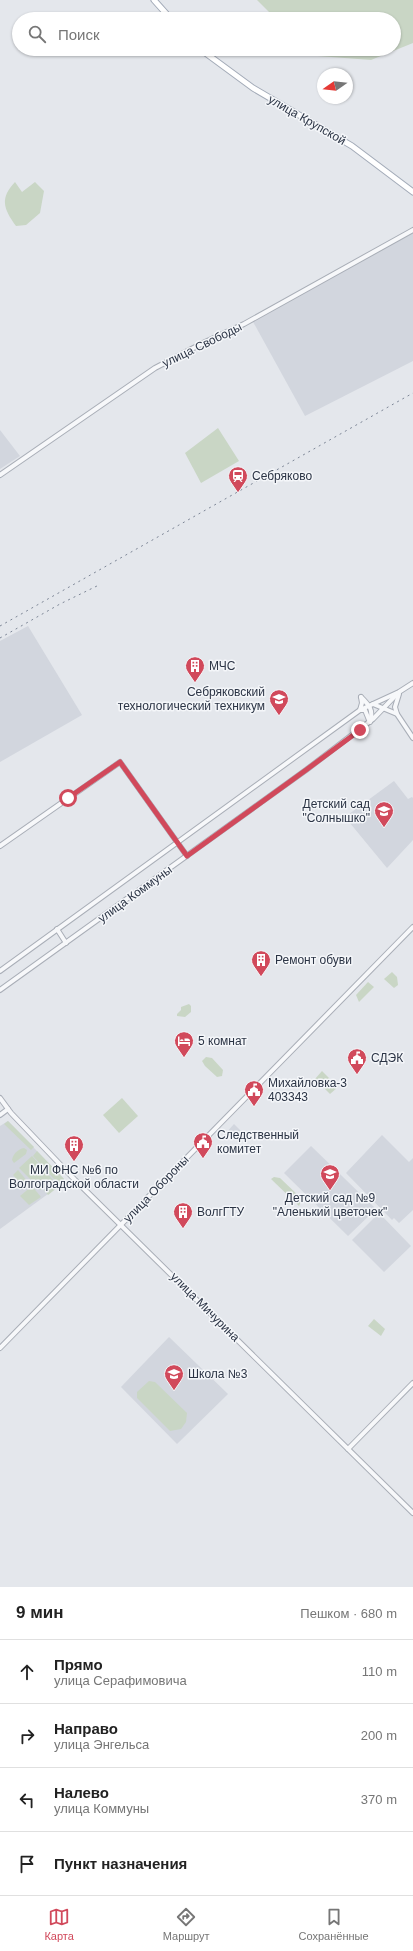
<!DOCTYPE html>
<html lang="ru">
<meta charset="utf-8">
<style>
body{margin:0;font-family:Helvetica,sans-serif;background:#f6f6f6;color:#222}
.compass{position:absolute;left:317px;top:68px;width:36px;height:36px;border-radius:50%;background:#fff;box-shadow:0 1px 3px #0004;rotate:256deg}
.stop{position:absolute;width:12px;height:12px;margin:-9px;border:3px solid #d1495b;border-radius:50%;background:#fff}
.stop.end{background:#d1495b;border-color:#fff;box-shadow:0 1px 4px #0008}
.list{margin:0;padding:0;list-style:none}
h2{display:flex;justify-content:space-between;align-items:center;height:52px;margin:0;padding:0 16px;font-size:17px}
h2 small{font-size:13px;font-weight:400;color:#767676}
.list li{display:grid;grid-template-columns:26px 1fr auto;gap:12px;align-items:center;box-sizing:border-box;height:64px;padding:0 16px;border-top:1px solid #e0e0e0}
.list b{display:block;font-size:15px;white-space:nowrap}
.list p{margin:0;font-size:13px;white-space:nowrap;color:#767676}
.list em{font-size:13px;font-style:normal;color:#767676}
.icon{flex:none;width:22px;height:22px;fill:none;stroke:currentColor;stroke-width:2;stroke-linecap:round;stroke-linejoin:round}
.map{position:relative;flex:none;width:413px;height:1587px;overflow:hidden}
.search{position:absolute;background:#fff;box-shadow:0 1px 3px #0004;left:12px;right:12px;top:12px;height:44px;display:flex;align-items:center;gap:10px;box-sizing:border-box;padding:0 14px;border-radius:22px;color:#767676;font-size:15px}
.sheet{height:308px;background:#fff}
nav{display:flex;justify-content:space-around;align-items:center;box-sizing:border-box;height:56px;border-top:1px solid #e0e0e0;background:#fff;font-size:11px;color:#767676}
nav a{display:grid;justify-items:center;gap:2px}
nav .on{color:#d1495b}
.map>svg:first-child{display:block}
</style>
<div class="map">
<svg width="413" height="1587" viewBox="0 0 413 1587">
<rect width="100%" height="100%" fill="#e4e7ec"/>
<g fill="#d2d6de">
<path d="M 413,233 L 413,361 L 305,416 L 252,320 Z"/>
<path d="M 0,430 L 20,456 L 0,469 Z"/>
<path d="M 28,626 L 82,715 L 0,762 L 0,641 Z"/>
<path d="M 394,781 L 408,799 L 412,797 L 413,798 L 413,840 L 387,868 L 345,817 Z"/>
<path d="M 8,1121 L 64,1179 L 63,1183 L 0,1229 L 0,1126 Z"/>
<path d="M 234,1124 L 241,1131 L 232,1140 L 226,1133 Z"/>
<path d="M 382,1135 L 409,1162 L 413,1158 L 413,1210 L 399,1223 L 394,1218 L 392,1220 L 346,1173 Z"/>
<path d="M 311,1146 L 376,1209 L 348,1236 L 284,1173 Z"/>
<path d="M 379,1213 L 411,1246 L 384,1272 L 352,1240 Z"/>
<path d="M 169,1337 L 228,1394 L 177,1444 L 121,1387 Z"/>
</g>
<g fill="#c9d6c5">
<path d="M 257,0 L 413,0 L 413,43 L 371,60 L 318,56 L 310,49 L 394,49 L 394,19 L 276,19 Z"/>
<path d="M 15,182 L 22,192 L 35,182 L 44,191 L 40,213 L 26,225 L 16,226 C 3,208 0,198 15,182 Z"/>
<path d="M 218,428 L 239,461 L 201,483 L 185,453 Z"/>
<path d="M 392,972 L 397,977 L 398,985 L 394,988 L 384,979 Z"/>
<path d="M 368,982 L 374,987 L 359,1002 L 356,995 Z"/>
<path d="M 189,1004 L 191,1006 L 191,1012 L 185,1017 L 177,1016 L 177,1014 L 181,1010 L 181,1007 Z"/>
<path d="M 206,1057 L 212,1058 L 223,1070 L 222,1076 L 217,1077 L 205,1066 L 202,1061 Z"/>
<path d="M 322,1071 L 338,1087 L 330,1094 L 315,1079 Z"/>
<path d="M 122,1098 L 138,1116 L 119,1133 L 103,1115 Z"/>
<path d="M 8,1121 L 34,1147 L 31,1150 L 4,1124 Z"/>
<path d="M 24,1148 L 27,1150 L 26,1154 L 14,1163 L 12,1160 C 13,1154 18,1149 24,1148 Z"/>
<path d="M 37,1151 L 64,1179 L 63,1183 L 48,1195 L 44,1190 L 55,1180 L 33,1156 Z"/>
<path d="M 32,1156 L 53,1180 L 41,1190 L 19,1168 Z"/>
<path d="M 18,1170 L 28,1182 L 28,1185 L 25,1188 L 13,1175 Z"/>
<path d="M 274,1177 L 280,1178 L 302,1199 L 299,1206 L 271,1179 Z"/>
<path d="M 32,1186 L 41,1197 L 29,1205 L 20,1196 Z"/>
<path d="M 374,1319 L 385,1329 L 381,1336 L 368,1326 Z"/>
<path d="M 149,1381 L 155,1382 L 187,1413 L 186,1422 L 181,1429 L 170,1431 L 137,1398 L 137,1392 Z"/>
</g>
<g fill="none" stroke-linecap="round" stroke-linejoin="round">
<g stroke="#a9aeb7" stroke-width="6">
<g id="minor">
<path d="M 0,475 L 155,368 L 203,343 L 244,324 L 413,230"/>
<path d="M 361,697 C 369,705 374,710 370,722"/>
<path d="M 373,704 L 397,714 L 413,738"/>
<path d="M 360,710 L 362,703 L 361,697"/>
<path d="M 361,710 L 365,710 L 369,720"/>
<path d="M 397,714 L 395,707 L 399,694"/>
<path d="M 0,846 L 120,762 L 187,856"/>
<path d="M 57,929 L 66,943"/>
<path d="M 0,971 L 360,710 L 399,692 L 413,683"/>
<path d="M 0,990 L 306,770 L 373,719 L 398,693"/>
<path d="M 0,1098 L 11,1113 L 75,1180 L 413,1513"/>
<path d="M 0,1115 L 8,1109"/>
<path d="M 0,1348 L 413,927"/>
<path d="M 348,1449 L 413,1383"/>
</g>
</g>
<g stroke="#a3abb8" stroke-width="7">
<g id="major">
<path d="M 154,0 L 171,19"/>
<path d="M 200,49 L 253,88 L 352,146 L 413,192"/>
</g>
</g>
<use href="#minor" stroke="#f7f8fa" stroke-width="4"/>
<use href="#major" stroke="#fff" stroke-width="5"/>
<g stroke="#7d8696" stroke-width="1" stroke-dasharray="2 4" stroke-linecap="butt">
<path d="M 0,626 L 413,393"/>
<path d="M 0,638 L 60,604 L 99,585"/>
</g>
</g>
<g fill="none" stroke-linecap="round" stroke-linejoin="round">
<path stroke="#d1495b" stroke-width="5" d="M 68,798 L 120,762 L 187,856 L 306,770 L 360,730"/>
</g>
<defs>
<g id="station-pin" transform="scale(1)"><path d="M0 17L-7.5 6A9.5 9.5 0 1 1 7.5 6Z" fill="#d1495b" stroke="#f4f6f9"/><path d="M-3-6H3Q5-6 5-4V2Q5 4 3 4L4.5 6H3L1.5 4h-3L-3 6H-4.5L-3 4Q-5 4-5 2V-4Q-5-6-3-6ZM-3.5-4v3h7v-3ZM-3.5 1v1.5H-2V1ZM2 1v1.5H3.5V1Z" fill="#fff"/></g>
<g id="building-pin" transform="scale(1)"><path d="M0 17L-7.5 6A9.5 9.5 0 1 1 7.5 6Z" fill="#d1495b" stroke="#f4f6f9"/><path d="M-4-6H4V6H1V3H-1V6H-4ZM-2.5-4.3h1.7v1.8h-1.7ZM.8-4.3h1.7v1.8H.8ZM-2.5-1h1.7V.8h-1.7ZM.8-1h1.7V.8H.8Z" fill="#fff"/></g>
<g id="university-pin" transform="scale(1)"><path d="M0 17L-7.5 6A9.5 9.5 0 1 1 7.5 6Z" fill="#d1495b" stroke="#f4f6f9"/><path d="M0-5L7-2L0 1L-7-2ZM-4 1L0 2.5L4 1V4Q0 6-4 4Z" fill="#fff"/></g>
<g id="school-pin" transform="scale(1)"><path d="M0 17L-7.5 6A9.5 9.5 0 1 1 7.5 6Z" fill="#d1495b" stroke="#f4f6f9"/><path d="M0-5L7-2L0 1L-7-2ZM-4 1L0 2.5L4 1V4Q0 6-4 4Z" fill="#fff"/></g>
<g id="hotel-pin" transform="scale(1)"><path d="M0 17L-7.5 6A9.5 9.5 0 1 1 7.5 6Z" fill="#d1495b" stroke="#f4f6f9"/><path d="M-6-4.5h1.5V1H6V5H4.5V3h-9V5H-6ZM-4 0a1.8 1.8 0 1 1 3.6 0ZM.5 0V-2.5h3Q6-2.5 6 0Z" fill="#fff"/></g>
<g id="civic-pin" transform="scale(1)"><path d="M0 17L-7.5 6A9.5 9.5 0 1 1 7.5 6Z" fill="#d1495b" stroke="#f4f6f9"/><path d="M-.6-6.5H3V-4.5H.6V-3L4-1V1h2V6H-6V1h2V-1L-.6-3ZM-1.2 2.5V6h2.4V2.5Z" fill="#fff"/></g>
</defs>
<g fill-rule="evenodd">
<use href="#station-pin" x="238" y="476"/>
<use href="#building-pin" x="195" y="666"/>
<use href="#university-pin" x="279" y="699"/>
<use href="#school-pin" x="384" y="811"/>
<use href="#building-pin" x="261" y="960"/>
<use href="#hotel-pin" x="184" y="1041"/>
<use href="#civic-pin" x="357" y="1058"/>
<use href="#civic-pin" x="254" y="1090"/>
<use href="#civic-pin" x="203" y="1142"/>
<use href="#building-pin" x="74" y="1145"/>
<use href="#school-pin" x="330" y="1174"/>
<use href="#building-pin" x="183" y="1212"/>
<use href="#school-pin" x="174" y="1374"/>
</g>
<g text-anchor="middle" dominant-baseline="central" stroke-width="3" stroke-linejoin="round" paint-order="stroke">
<g font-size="12" fill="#2b3445" stroke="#f4f6f9">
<text transform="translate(307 120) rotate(30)">улица Крупской</text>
<text transform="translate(202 345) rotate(-26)">улица Свободы</text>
<text transform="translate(135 894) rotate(-36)">улица Коммуны</text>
<text transform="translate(156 1189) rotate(-46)">улица Обороны</text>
<text transform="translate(205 1307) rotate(45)">улица Мичурина</text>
</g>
<g font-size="12" fill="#2b3445" stroke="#f4f6f9" text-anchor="start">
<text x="252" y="476">Себряково</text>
<text x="209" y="666">МЧС</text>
<text x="265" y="692" text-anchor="end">Себряковский<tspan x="265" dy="14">технологический техникум</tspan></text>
<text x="370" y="804" text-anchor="end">Детский сад<tspan x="370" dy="14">"Солнышко"</tspan></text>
<text x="275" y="960">Ремонт обуви</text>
<text x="198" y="1041">5 комнат</text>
<text x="371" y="1058">СДЭК</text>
<text x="268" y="1083">Михайловка-3<tspan x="268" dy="14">403343</tspan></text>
<text x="217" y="1135">Следственный<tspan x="217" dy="14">комитет</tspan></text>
<text x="74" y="1170" text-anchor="middle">МИ ФНС №6 по<tspan x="74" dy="14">Волгоградской области</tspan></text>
<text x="330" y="1198" text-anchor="middle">Детский сад №9<tspan x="330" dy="14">"Аленький цветочек"</tspan></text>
<text x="197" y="1212">ВолгГТУ</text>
<text x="188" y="1374">Школа №3</text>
</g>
</g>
</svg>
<svg class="compass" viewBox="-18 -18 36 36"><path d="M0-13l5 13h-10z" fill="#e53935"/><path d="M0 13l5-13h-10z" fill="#767676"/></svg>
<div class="stop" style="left:68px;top:798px"></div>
<div class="stop end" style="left:360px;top:730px"></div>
<div class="search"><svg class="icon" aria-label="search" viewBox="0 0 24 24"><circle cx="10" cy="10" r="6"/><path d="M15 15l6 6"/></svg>Поиск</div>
</div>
<section class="sheet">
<h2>9 мин<small>Пешком · 680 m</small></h2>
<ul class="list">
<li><svg class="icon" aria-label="ahead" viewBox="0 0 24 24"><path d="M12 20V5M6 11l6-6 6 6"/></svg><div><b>Прямо</b><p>улица Серафимовича</p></div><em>110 m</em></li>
<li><svg class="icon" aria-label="right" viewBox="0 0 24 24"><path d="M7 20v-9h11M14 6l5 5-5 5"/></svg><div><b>Направо</b><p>улица Энгельса</p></div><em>200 m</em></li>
<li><svg class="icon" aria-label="left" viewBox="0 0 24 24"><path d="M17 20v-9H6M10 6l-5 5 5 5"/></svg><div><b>Налево</b><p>улица Коммуны</p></div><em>370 m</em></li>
<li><svg class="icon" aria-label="arrive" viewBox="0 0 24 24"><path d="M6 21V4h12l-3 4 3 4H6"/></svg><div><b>Пункт назначения</b></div></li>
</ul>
</section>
<nav>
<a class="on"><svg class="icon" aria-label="map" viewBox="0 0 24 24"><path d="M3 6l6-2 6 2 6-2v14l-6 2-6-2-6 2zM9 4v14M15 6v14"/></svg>Карта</a>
<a><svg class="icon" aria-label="directions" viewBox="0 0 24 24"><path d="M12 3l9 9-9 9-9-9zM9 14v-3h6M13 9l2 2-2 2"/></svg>Маршрут</a>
<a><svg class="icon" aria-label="saved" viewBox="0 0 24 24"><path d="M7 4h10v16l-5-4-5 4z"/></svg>Сохранённые</a>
</nav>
